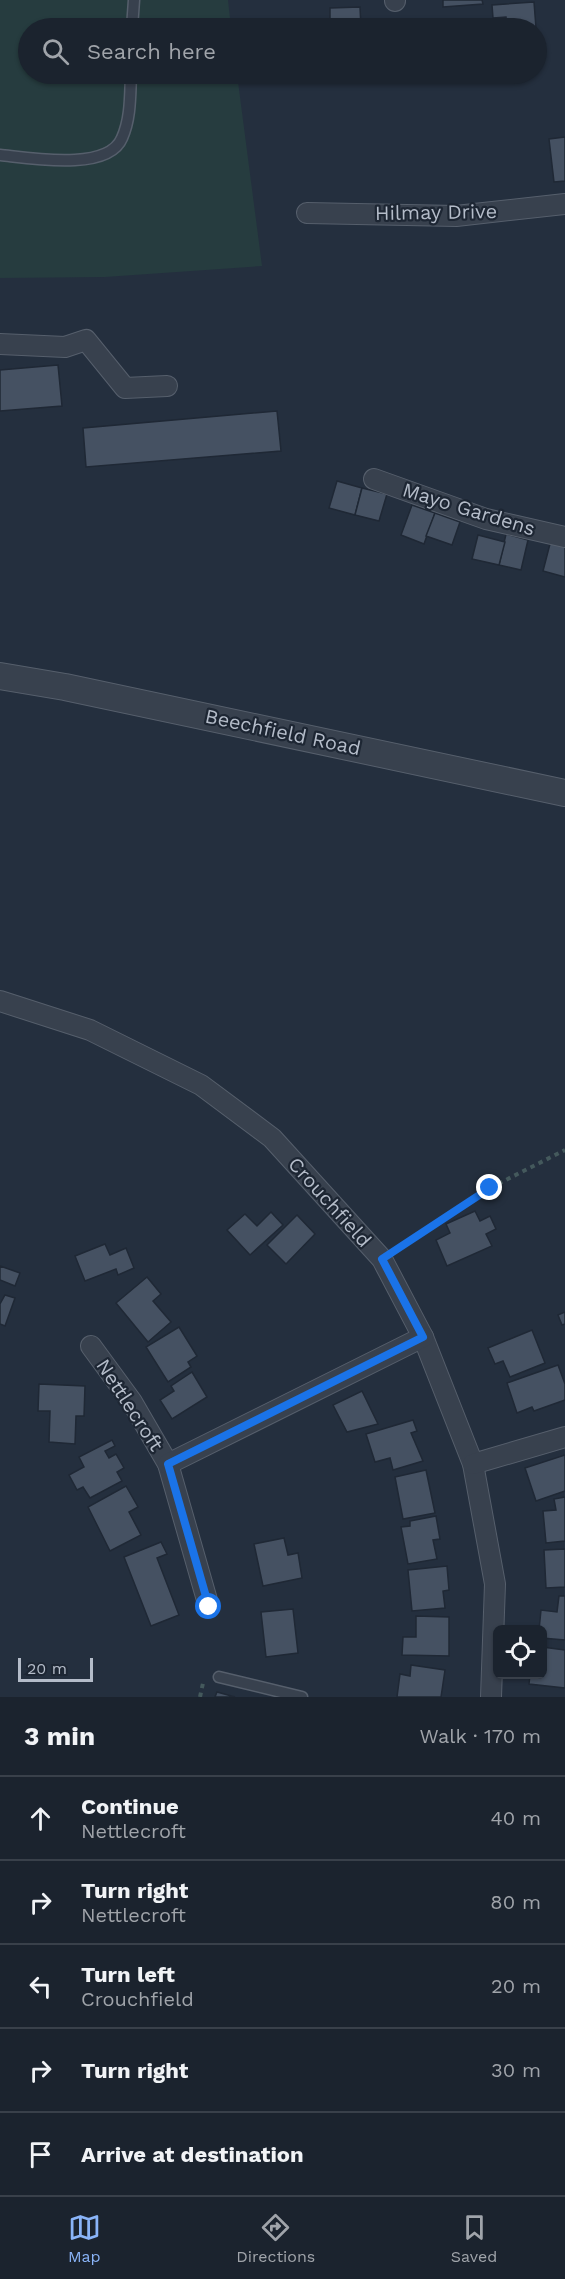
<!DOCTYPE html>
<meta charset="utf-8">
<style>
body{margin:0;font-family:"Work Sans",sans-serif;background:#242b36;color:#f1f3f6}
.controls{position:absolute;right:18px;bottom:18px;display:grid;overflow:hidden;border-radius:9px;box-shadow:0 2px 4px #0004}
.controls button{width:54px;height:54px;display:grid;place-items:center;padding:0;border:0;border-bottom:2px solid #39404a;background:#1b232e;color:#f1f3f6;font:30px sans-serif}
.scale{position:absolute;left:18px;bottom:15px;width:75px;box-sizing:border-box;padding-left:6px;border:3px solid #b4bcc9;border-top:0;font-size:16px;line-height:21px;white-space:nowrap;color:#b4bcc9;-webkit-text-stroke:4px #1d2633;paint-order:stroke}
.stop{position:absolute;width:18px;height:18px;margin:-14px;border:4px solid #1a73e8;border-radius:50%;background:#fff}
.stop.end{background:#1a73e8;border-color:#fff;box-shadow:0 2px 6px #0008}
.list{margin:0;padding:0;list-style:none}
h2{display:flex;justify-content:space-between;align-items:center;height:78px;margin:0;padding:0 24px;font-size:26px}
h2 small{font-size:20px;font-weight:400;color:#a0a4aa}
.list li{display:grid;grid-template-columns:39px 1fr auto;gap:18px;align-items:center;box-sizing:border-box;height:84px;padding:0 24px;border-top:2px solid #39404a}
.list b{display:block;font-size:22px;white-space:nowrap}
.list p{margin:0;font-size:20px;white-space:nowrap;color:#a0a4aa}
.list em{font-size:20px;font-style:normal;color:#a0a4aa}
.icon{flex:none;width:33px;height:33px;fill:none;stroke:currentColor;stroke-width:2;stroke-linecap:round;stroke-linejoin:round}
.map{position:relative;flex:none;width:565px;height:1697px;overflow:hidden}
.search{position:absolute;background:#1b232e;box-shadow:0 2px 4px #0004;left:18px;right:18px;top:18px;height:66px;display:flex;align-items:center;gap:15px;box-sizing:border-box;padding:0 21px;border-radius:33px;color:#a0a4aa;font-size:22px}
.sheet{height:498px;background:#1b232e}
nav{display:flex;justify-content:space-around;align-items:center;box-sizing:border-box;height:84px;border-top:2px solid #39404a;background:#1b232e;font-size:16px;color:#a0a4aa}
nav a{display:grid;justify-items:center;gap:3px}
nav .on{color:#8ab4f8}
.map>svg:first-child{display:block}
</style>
<div class="map">
<svg width="565" height="1697" viewBox="0 0 565 1697">
<rect width="100%" height="100%" fill="#242f3e"/>
<path fill="#263c3f" d="M 0,0 L 228,0 L 231,28 L 28,28 L 28,74 L 237,74 L 262,266 L 105,277 L 0,278 Z"/>
<g fill="#455162" stroke="#1f2835" stroke-width="1.5">
<path d="M 443,0 L 482,0 L 483,4 L 443,7 Z"/>
<path d="M 534,2 L 536,28 L 507,28 L 506,17 L 493,18 L 492,5 Z"/>
<path d="M 360,7 L 361,28 L 323,28 L 330,28 L 330,8 Z"/>
<path d="M 565,137 L 565,181 L 554,182 L 549,139 Z"/>
<path d="M 58,365 L 62,406 L 0,411 L 0,370 Z"/>
<path d="M 277,411 L 281,451 L 86,467 L 83,428 Z"/>
<path d="M 337,481 L 362,488 L 355,515 L 329,508 Z"/>
<path d="M 362,488 L 387,494 L 379,521 L 355,515 Z"/>
<path d="M 412,505 L 435,513 L 424,544 L 401,535 Z"/>
<path d="M 435,513 L 460,522 L 452,545 L 426,536 Z"/>
<path d="M 506,534 L 528,540 L 521,570 L 499,565 Z"/>
<path d="M 478,535 L 505,542 L 499,565 L 472,559 Z"/>
<path d="M 551,540 L 565,544 L 565,577 L 543,571 Z"/>
<path d="M 475,1211 L 480,1221 L 490,1216 L 496,1229 L 486,1234 L 492,1246 L 447,1266 L 436,1240 L 450,1233 L 446,1224 Z"/>
<path d="M 271,1212 L 283,1225 L 250,1255 L 227,1230 L 245,1214 L 257,1226 Z"/>
<path d="M 297,1215 L 315,1234 L 286,1264 L 267,1245 Z"/>
<path d="M 105,1244 L 110,1255 L 126,1248 L 134,1268 L 118,1275 L 116,1269 L 85,1281 L 75,1256 Z"/>
<path d="M 0,1266 L 20,1273 L 15,1286 L 0,1280 Z"/>
<path d="M 147,1277 L 161,1294 L 153,1301 L 171,1322 L 148,1342 L 116,1303 Z"/>
<path d="M 5,1295 L 15,1298 L 5,1326 L 0,1324 L 0,1304 Z"/>
<path d="M 565,1312 L 565,1324 L 562,1325 L 558,1315 Z"/>
<path d="M 179,1327 L 197,1356 L 188,1362 L 191,1367 L 168,1382 L 146,1347 Z"/>
<path d="M 532,1330 L 545,1363 L 510,1377 L 503,1361 L 495,1364 L 488,1348 Z"/>
<path d="M 558,1365 L 565,1384 L 565,1400 L 534,1411 L 532,1407 L 517,1413 L 507,1383 Z"/>
<path d="M 192,1372 L 207,1397 L 172,1419 L 160,1400 L 174,1391 L 171,1386 Z"/>
<path d="M 39,1384 L 85,1386 L 84,1416 L 76,1416 L 75,1444 L 49,1442 L 50,1411 L 38,1411 Z"/>
<path d="M 362,1391 L 378,1424 L 347,1432 L 333,1405 Z"/>
<path d="M 413,1420 L 417,1431 L 411,1433 L 423,1461 L 393,1470 L 390,1458 L 375,1462 L 366,1434 Z"/>
<path d="M 112,1440 L 115,1446 L 105,1451 L 109,1458 L 116,1454 L 124,1468 L 117,1472 L 122,1481 L 90,1498 L 83,1487 L 77,1490 L 69,1475 L 84,1467 L 79,1457 Z"/>
<path d="M 565,1455 L 565,1491 L 536,1501 L 525,1468 Z"/>
<path d="M 426,1470 L 435,1513 L 403,1519 L 395,1477 Z"/>
<path d="M 126,1486 L 138,1507 L 129,1512 L 141,1535 L 110,1551 L 88,1507 Z"/>
<path d="M 565,1497 L 565,1541 L 546,1543 L 543,1511 L 556,1510 L 554,1499 Z"/>
<path d="M 436,1516 L 440,1539 L 433,1540 L 437,1559 L 408,1564 L 401,1527 L 410,1526 L 410,1521 Z"/>
<path d="M 284,1538 L 288,1555 L 298,1553 L 302,1578 L 263,1586 L 254,1544 Z"/>
<path d="M 161,1542 L 167,1554 L 157,1558 L 179,1615 L 151,1626 L 124,1557 Z"/>
<path d="M 565,1549 L 565,1587 L 546,1588 L 544,1550 Z"/>
<path d="M 447,1566 L 449,1590 L 443,1591 L 445,1608 L 412,1611 L 408,1570 Z"/>
<path d="M 559,1596 L 565,1596 L 565,1640 L 542,1638 L 542,1630 L 539,1630 L 541,1610 L 557,1612 Z"/>
<path d="M 293,1609 L 298,1653 L 266,1657 L 261,1612 Z"/>
<path d="M 416,1616 L 449,1617 L 449,1656 L 402,1655 L 403,1637 L 416,1637 Z"/>
<path d="M 542,1647 L 565,1650 L 565,1688 L 529,1684 L 530,1674 L 542,1674 Z"/>
<path d="M 411,1665 L 445,1670 L 441,1697 L 397,1697 L 400,1674 L 410,1676 Z"/>
<path d="M 217,1692 L 235,1697 L 215,1697 Z"/>
</g>
<g fill="none" stroke-linecap="round" stroke-linejoin="round">
<g stroke="#565f6c" stroke-width="13">
<g id="service">
<path d="M 132,28 L 134,0"/>
<path d="M 0,155 C 29,158 108,172 122,138 C 131,118 130,95 131,74"/>
<path d="M 219,1677 L 302,1697"/>
</g>
</g>
<g stroke="#565f6c" stroke-width="22">
<g id="minor">
<path d="M 395,0 L 395,1"/>
<path d="M 307,213 L 456,216 L 565,204"/>
<path d="M 0,344 L 65,347 L 86,340 L 125,388 L 167,386"/>
<path d="M 374,479 L 486,519 L 565,537"/>
<path d="M 0,1001 L 90,1030 L 201,1085 L 272,1138 L 382,1259 L 423,1337 L 473,1464 L 495,1584 L 491,1697"/>
<path d="M 91,1346 L 132,1402 L 168,1464 L 209,1607"/>
<path d="M 168,1464 L 423,1337"/>
<path d="M 473,1464 L 565,1437"/>
</g>
</g>
<g stroke="#565f6c" stroke-width="28">
<path id="tertiary" d="M 0,676 L 65,687 L 565,793"/>
</g>
<g stroke="#44595c" stroke-width="4" stroke-dasharray="4.5 4.5" stroke-linecap="butt">
<path d="M 400,1247 L 490,1188 L 565,1150"/>
<path d="M 200,1697 L 203,1683"/>
</g>
<use href="#service" stroke="#38414e" stroke-width="10"/>
<use href="#minor" stroke="#38414e" stroke-width="20"/>
<use href="#tertiary" stroke="#38414e" stroke-width="26"/>
</g>
<g fill="none" stroke-linecap="round" stroke-linejoin="round">
<path stroke="#1a73e8" stroke-width="8" d="M 209,1607 L 168,1464 L 423,1337 L 382,1259 L 490,1188"/>
</g>
<g text-anchor="middle" dominant-baseline="central" stroke-width="4.5" stroke-linejoin="round" paint-order="stroke">
<g font-size="20" fill="#b4bcc9" stroke="#1d2633">
<text transform="translate(436 212) rotate(-1)">Hilmay Drive</text>
<text transform="translate(469 509) rotate(17)">Mayo Gardens</text>
<text transform="translate(283 732) rotate(12)">Beechfield Road</text>
<text transform="translate(330 1202) rotate(48)">Crouchfield</text>
<text transform="translate(130 1405) rotate(57)">Nettlecroft</text>
</g>
</g>
</svg>
<div class="controls">
<button><svg class="icon" aria-label="locate" viewBox="0 0 24 24"><circle cx="12" cy="12" r="6"/><path d="M12 2v4M12 18v4M2 12h4M18 12h4"/></svg></button>
</div>
<div class="scale">20 m</div>
<div class="stop" style="left:209px;top:1607px"></div>
<div class="stop end" style="left:490px;top:1188px"></div>
<div class="search"><svg class="icon" aria-label="search" viewBox="0 0 24 24"><circle cx="10" cy="10" r="6"/><path d="M15 15l6 6"/></svg>Search here</div>
</div>
<section class="sheet">
<h2>3 min<small>Walk · 170 m</small></h2>
<ul class="list">
<li><svg class="icon" aria-label="ahead" viewBox="0 0 24 24"><path d="M12 20V5M6 11l6-6 6 6"/></svg><div><b>Continue</b><p>Nettlecroft</p></div><em>40 m</em></li>
<li><svg class="icon" aria-label="right" viewBox="0 0 24 24"><path d="M7 20v-9h11M14 6l5 5-5 5"/></svg><div><b>Turn right</b><p>Nettlecroft</p></div><em>80 m</em></li>
<li><svg class="icon" aria-label="left" viewBox="0 0 24 24"><path d="M17 20v-9H6M10 6l-5 5 5 5"/></svg><div><b>Turn left</b><p>Crouchfield</p></div><em>20 m</em></li>
<li><svg class="icon" aria-label="right" viewBox="0 0 24 24"><path d="M7 20v-9h11M14 6l5 5-5 5"/></svg><div><b>Turn right</b></div><em>30 m</em></li>
<li><svg class="icon" aria-label="arrive" viewBox="0 0 24 24"><path d="M6 21V4h12l-3 4 3 4H6"/></svg><div><b>Arrive at destination</b></div></li>
</ul>
</section>
<nav>
<a class="on"><svg class="icon" aria-label="map" viewBox="0 0 24 24"><path d="M3 6l6-2 6 2 6-2v14l-6 2-6-2-6 2zM9 4v14M15 6v14"/></svg>Map</a>
<a><svg class="icon" aria-label="directions" viewBox="0 0 24 24"><path d="M12 3l9 9-9 9-9-9zM9 14v-3h6M13 9l2 2-2 2"/></svg>Directions</a>
<a><svg class="icon" aria-label="saved" viewBox="0 0 24 24"><path d="M7 4h10v16l-5-4-5 4z"/></svg>Saved</a>
</nav>
